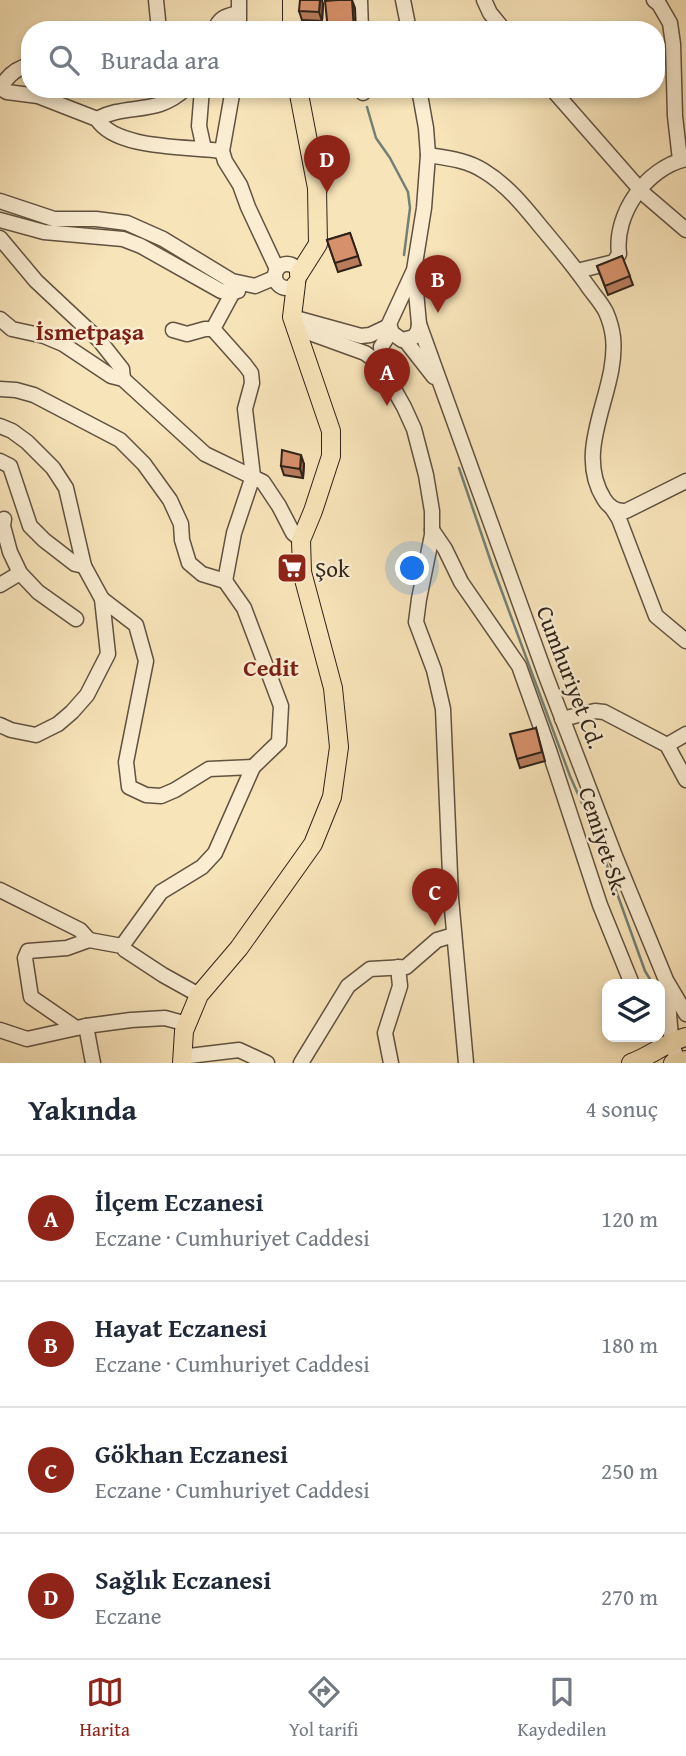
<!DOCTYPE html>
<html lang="tr">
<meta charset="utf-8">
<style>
body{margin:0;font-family:"Gentium Book Plus",serif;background:#f2f2f3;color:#1f2937}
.controls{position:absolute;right:21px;bottom:21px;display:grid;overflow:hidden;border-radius:14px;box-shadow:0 4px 10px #0003}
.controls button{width:63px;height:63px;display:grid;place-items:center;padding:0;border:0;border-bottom:2px solid #e0e1e3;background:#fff;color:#1f2937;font:35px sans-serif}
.you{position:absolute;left:413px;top:569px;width:24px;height:24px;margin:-18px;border:5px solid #fff;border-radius:50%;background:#1a73e8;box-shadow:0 0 0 10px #1a73e833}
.badge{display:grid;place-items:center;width:46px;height:46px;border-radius:50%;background:#8f2418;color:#fff;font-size:23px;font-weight:700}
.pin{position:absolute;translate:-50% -58px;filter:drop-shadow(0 2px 4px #0008)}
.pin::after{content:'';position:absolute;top:37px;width:24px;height:21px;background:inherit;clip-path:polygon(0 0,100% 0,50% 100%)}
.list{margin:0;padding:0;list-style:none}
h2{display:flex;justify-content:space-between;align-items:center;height:91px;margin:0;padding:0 28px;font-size:30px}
h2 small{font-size:23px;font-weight:400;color:#747a83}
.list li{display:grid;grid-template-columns:46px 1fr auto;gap:21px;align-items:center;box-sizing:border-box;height:126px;padding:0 28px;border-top:2px solid #e0e1e3}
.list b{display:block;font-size:26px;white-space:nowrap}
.list p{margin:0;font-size:23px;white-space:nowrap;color:#747a83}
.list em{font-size:23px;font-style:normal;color:#747a83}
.icon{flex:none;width:38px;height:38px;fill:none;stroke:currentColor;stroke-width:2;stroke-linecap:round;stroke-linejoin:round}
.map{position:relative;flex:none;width:686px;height:1063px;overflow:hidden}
.search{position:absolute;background:#fff;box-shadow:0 4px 10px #0003;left:21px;right:21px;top:21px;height:77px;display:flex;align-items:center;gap:18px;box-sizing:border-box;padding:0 24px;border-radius:28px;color:#747a83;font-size:26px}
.sheet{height:595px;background:#fff}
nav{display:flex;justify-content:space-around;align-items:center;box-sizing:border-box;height:98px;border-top:2px solid #e0e1e3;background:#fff;font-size:19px;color:#747a83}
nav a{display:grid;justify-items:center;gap:4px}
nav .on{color:#8f2418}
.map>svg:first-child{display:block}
</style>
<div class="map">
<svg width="686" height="1063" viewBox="0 0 686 1063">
<rect width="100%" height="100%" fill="#f8e4b9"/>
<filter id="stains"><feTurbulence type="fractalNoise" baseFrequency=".00286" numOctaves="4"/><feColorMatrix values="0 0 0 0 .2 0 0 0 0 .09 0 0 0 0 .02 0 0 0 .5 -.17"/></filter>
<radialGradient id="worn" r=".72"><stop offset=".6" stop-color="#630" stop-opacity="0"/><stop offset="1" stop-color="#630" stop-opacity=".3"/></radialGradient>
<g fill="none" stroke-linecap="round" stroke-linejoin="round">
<g stroke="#728076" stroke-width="2.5">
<path d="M 367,107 L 376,138 L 390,158 L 408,192 L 410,208 L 404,255"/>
<path d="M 459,468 L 492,565 L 570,776 L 596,835 L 645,971 L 653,984"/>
</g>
<g stroke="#615241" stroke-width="17">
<g id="minor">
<path d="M 156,0 L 159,30"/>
<path d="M 239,0 L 239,30"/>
<path d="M 360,0 L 361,30"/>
<path d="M 403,0 L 409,30"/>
<path d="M 484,0 L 490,13 L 504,30"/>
<path d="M 654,0 L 659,4 L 670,23 L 673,44 L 675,116 L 680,160"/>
<path d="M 215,30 C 219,17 227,16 238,13"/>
<path d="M 0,88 L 7,92 L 38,96 L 97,119 C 116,150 189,146 222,151"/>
<path d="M 1,88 C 7,76 16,68 30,65"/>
<path d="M 202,89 L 199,126 L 204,149"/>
<path d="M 233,89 L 222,151 L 225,161 L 240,185 L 248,207 L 277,269"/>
<path d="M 363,89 L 363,93"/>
<path d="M 552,89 L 644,194 L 686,230"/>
<path d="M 97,119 C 126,103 157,116 185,89"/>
<path d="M 428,155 C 447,158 467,160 484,171 C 507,185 524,206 541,227 C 557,246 573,265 587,285 C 593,294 601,302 606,312 C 609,319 612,329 613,337 C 619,391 572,448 604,499 C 609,507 616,512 626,511 L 686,481"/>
<path d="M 0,201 L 54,219 L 96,219 L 127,223 L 163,239 L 232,281 L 255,286 L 274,278"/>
<path d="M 0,220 L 44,232 L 123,239 L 141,246 L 221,291 L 233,292 L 238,291"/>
<path d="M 0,238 L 36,281 L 99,340 L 122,369 L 123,379"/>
<circle cx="287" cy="276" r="12"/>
<path d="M 414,270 L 419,324 L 418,331 L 414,337 L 402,340 L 392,333 L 389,324 L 414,270 L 424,208 L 428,155 L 426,128 L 419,89"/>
<path d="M 577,271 L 614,262 L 619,254 C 614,214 646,168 686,159"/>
<path d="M 292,317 L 361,336 L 370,335 L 389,326"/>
<path d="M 0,319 L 12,329 L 44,336 L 63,344 L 111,376 L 123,379 L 205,454 L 263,482 L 279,506 L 293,533 L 301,540"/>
<path d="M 419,324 L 546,676 L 615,856 L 666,980 L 686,1014"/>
<path d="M 296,328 L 365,353 L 383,366"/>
<path d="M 173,330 L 187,334 L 205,329 L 213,329"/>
<path d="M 391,331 L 381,347 L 383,366 L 386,375 L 404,407 L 414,429 L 426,475 L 432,511 L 432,535 L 419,599 L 416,622 L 434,670 L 443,709 L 451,898 L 466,1063"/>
<path d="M 405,340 L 434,377"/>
<path d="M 0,389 L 16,390 L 34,395 L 120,440 L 144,464 L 170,500 L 181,524 L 182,540 L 189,563 L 202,574 L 225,581 L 244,608 L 281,706 L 279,742 L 253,767 L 215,853 L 202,867 L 161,892 L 122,946"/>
<path d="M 0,426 L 12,431 L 27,442 L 53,468 L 66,488 L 84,566 L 102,599 L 108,654 L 87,695 L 72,712 L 58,724 L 36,735 L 11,730 L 0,725"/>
<path d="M 0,461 L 10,466 L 30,526 L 44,540 L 75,564 L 84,566"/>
<path d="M 612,508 L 619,519 L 656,616 L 686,641"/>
<path d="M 4,519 L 3,526 L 10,552 L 20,573 L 38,592 L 76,619"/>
<path d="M 432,530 L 445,549 L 461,582 L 519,666 L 549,750 L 600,905 L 632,984"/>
<path d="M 225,581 L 234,533 L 253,476 L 245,409 L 252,383 L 251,373 L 245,365 L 213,329 L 233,292"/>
<path d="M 0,585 L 20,573"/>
<path d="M 102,599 L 136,625 L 146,661 L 126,762 L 129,787 L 146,795 L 161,796 L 175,790 L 209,769 L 253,767"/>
<path d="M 562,719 L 595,711 L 604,712 L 667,745 L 686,780"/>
<path d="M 667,745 L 686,734"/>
<path d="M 0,890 L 80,930 L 89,940"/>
<path d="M 667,988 C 670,1010 668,1043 679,1062"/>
<path d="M 86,1026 L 93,1063"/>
<path d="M 76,1028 L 31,997 L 25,958 L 28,951 L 67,948 L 89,940 L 122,946 L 125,950 L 163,975 L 199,995"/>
<path d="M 0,1030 L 27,1039 L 86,1026 L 131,1020 L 165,1018 L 187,1024"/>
<path d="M 189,1056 L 239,1050 L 267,1063"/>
<path d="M 301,1063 L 348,986 L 370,969 L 406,967 L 437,940 L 454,935"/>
<path d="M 391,1063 L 385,1033 L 400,986 L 398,967"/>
</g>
</g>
<g stroke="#2f2219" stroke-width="20">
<g id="major">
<path d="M 292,0 L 292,30"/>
<path d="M 298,89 L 317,188 L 318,244 L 299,274"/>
<path d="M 182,1063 L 184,1031 L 199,995 L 239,948 L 313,844 L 332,797 L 339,747 L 333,688 L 302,572 L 301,540 L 313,511 L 331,456 L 331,431 L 292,317 L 296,284"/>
<path d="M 631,1063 C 651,1056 666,1042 686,1037"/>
<path d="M 673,1063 L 686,1060"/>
</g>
</g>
<use href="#minor" stroke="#faedd2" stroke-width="14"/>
<use href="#major" stroke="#f8e4b9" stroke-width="18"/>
</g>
<g fill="#b87c5c" stroke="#2f2219" stroke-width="2">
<path d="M 323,4 L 322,21 L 302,20 L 299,11 Z"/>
<path d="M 350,233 L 361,265 L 338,272 L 327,240 Z"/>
<path d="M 622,256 L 633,285 L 608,295 L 597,266 Z"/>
<path d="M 304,464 L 303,478 L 284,475 L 281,466 Z"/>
<path d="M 536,728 L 545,761 L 520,768 L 517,759 Z"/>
</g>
<g fill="#96654b" stroke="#2f2219" stroke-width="2">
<path d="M 320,0 L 322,0 L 323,4 L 322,21 L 319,12 Z"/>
<path d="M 352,0 L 355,8 L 356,30 L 354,30 Z"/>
<path d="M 301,455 L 304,464 L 303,478 L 300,469 Z"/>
</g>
<g fill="#d6906b" stroke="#2f2219" stroke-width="2">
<path d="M 300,0 L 320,0 L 319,12 L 299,11 Z"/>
<path d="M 338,0 L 352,0 L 354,30 L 328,30 L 325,1 Z"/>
<path d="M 350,233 L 358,256 L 335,263 L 327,240 Z"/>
<path d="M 622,256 L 630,276 L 605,286 L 597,266 Z"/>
<path d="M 282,450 L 301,455 L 300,469 L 281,466 Z"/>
<path d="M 536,728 L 542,752 L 517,759 L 510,734 Z"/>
</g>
<defs>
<g id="supermarket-square" transform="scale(1.575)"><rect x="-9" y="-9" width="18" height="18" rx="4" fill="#8f2418" stroke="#faedd2"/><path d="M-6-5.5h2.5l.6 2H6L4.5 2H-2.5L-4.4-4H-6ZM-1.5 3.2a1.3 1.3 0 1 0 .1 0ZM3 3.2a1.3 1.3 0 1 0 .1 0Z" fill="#fff"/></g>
</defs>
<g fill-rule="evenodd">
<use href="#supermarket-square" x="292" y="568"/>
</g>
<g text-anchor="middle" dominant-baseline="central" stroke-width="5" stroke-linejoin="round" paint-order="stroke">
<g font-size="23" fill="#2f2219" stroke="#faedd2" text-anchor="start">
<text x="315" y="568">Şok</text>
</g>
<g font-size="23" fill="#2f2219" stroke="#faedd2">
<text transform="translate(571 677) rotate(69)">Cumhuriyet Cd.</text>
<text transform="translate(604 841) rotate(72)">Cemiyet Sk.</text>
</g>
<g font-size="24" font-weight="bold" fill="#7a1f14" stroke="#faedd2">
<text x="90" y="331">İsmetpaşa</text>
<text x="271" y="667">Cedit</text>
</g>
</g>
<rect width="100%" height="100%" filter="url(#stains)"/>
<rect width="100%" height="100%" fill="url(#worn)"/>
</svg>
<div class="controls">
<button><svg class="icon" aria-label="layers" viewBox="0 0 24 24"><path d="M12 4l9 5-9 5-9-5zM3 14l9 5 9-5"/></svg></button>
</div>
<div class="you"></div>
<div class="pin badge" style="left:387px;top:406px">A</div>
<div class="pin badge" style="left:438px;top:313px">B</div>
<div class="pin badge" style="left:435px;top:926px">C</div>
<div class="pin badge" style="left:327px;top:193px">D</div>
<div class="search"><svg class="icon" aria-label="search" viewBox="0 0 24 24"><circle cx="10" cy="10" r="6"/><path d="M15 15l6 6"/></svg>Burada ara</div>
</div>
<section class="sheet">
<h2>Yakında<small>4 sonuç</small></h2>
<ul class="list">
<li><span class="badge">A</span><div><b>İlçem Eczanesi</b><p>Eczane · Cumhuriyet Caddesi</p></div><em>120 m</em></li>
<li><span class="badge">B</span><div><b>Hayat Eczanesi</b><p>Eczane · Cumhuriyet Caddesi</p></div><em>180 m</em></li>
<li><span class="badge">C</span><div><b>Gökhan Eczanesi</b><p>Eczane · Cumhuriyet Caddesi</p></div><em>250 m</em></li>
<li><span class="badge">D</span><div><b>Sağlık Eczanesi</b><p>Eczane</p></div><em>270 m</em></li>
</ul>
</section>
<nav>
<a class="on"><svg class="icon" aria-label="map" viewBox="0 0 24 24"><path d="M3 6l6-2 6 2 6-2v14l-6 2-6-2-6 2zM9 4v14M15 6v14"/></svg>Harita</a>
<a><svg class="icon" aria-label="directions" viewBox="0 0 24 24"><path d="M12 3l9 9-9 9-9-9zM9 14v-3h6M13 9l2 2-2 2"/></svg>Yol tarifi</a>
<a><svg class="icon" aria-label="saved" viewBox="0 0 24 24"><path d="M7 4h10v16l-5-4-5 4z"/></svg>Kaydedilen</a>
</nav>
